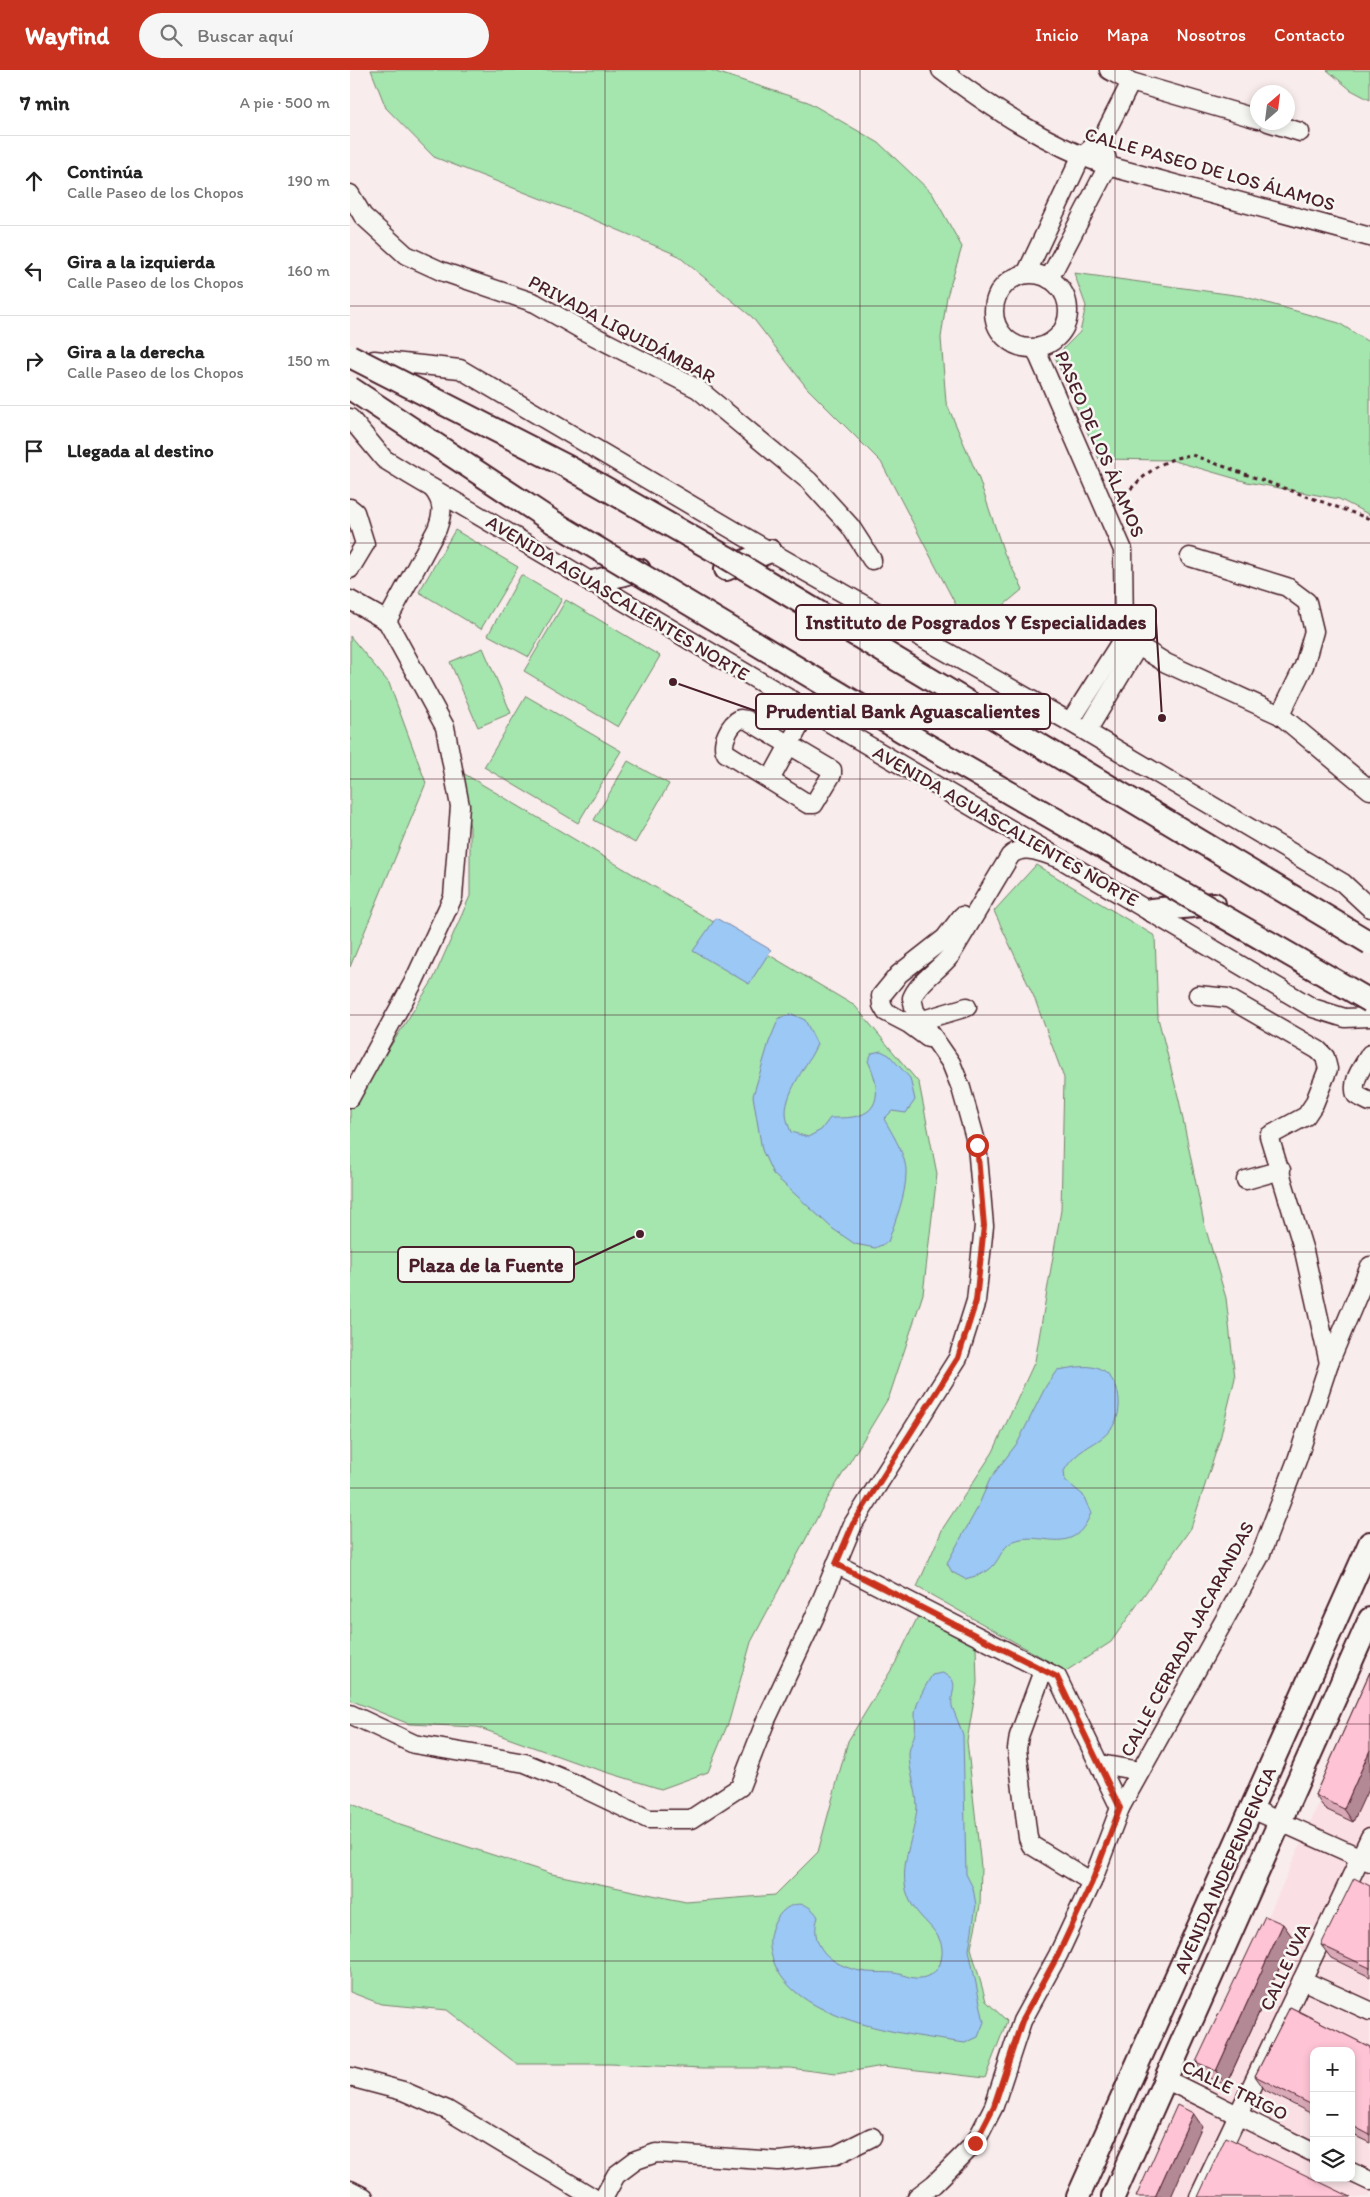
<!DOCTYPE html>
<html lang="es">
<meta charset="utf-8">
<style>
body{margin:0;font-family:Itim,sans-serif;background:#f6f6f6;color:#222}
.controls{position:absolute;right:15px;bottom:15px;display:grid;overflow:hidden;border-radius:10px;box-shadow:0 2px 8px #0003}
.controls button{width:45px;height:45px;display:grid;place-items:center;padding:0;border:0;border-bottom:1px solid #e0e0e0;background:#fff;color:#222;font:25px sans-serif}
.compass{position:absolute;left:900px;top:15px;width:45px;height:45px;border-radius:50%;background:#fff;box-shadow:0 2px 8px #0003;rotate:28deg}
.stop{position:absolute;width:15px;height:15px;margin:-11px;border:4px solid #c8321e;border-radius:50%;background:#fff}
.stop.end{background:#c8321e;border-color:#fff;box-shadow:0 1px 5px #0008}
.list{margin:0;padding:0;list-style:none}
h2{display:flex;justify-content:space-between;align-items:center;height:65px;margin:0;padding:0 20px;font-size:21px}
h2 small{font-size:16px;font-weight:400;color:#767676}
.list li{display:grid;grid-template-columns:32px 1fr auto;gap:15px;align-items:center;box-sizing:border-box;height:90px;padding:0 20px;border-top:1px solid #e0e0e0}
.list b{display:block;font-size:19px;white-space:nowrap}
.list p{margin:0;font-size:16px;white-space:nowrap;color:#767676}
.list em{font-size:16px;font-style:normal;color:#767676}
.icon{flex:none;width:28px;height:28px;fill:none;stroke:currentColor;stroke-width:2;stroke-linecap:round;stroke-linejoin:round}
.map{position:relative;flex:none;width:1020px;height:2127px;overflow:hidden}
header{display:flex;align-items:center;gap:30px;box-sizing:border-box;height:70px;padding:0 25px;background:#c8321e;color:#fff}
header strong{font-size:24px}
nav{display:flex;gap:28px;margin-inline-start:auto;font-size:18px}
.search{width:350px;height:45px;background:#f6f6f6;display:flex;align-items:center;gap:12px;box-sizing:border-box;padding:0 18px;border-radius:28px;color:#767676;font-size:19px}
main{display:flex}
aside{flex:1;background:#fff}
.map>svg:first-child{display:block}
</style>
<header>
<strong>Wayfind</strong>
<div class="search"><svg class="icon" aria-label="search" viewBox="0 0 24 24"><circle cx="10" cy="10" r="6"/><path d="M15 15l6 6"/></svg>Buscar aquí</div>
<nav><a>Inicio</a><a>Mapa</a><a>Nosotros</a><a>Contacto</a></nav>
</header>
<main>
<aside>
<h2>7 min<small>A pie · 500 m</small></h2>
<ul class="list">
<li><svg class="icon" aria-label="ahead" viewBox="0 0 24 24"><path d="M12 20V5M6 11l6-6 6 6"/></svg><div><b>Continúa</b><p>Calle Paseo de los Chopos</p></div><em>190 m</em></li>
<li><svg class="icon" aria-label="left" viewBox="0 0 24 24"><path d="M17 20v-9H6M10 6l-5 5 5 5"/></svg><div><b>Gira a la izquierda</b><p>Calle Paseo de los Chopos</p></div><em>160 m</em></li>
<li><svg class="icon" aria-label="right" viewBox="0 0 24 24"><path d="M7 20v-9h11M14 6l5 5-5 5"/></svg><div><b>Gira a la derecha</b><p>Calle Paseo de los Chopos</p></div><em>150 m</em></li>
<li><svg class="icon" aria-label="arrive" viewBox="0 0 24 24"><path d="M6 21V4h12l-3 4 3 4H6"/></svg><div><b>Llegada al destino</b></div></li>
</ul>
</aside>
<div class="map">
<svg width="1020" height="2127" viewBox="0 0 1020 2127">
<rect width="100%" height="100%" fill="#f8ecec"/>
<filter id="ink" filterUnits="userSpaceOnUse"><feTurbulence type="fractalNoise" baseFrequency=".02" numOctaves="2"/><feDisplacementMap in="SourceGraphic" scale="10" xChannelSelector="R" yChannelSelector="G"/><feConvolveMatrix kernelMatrix="1 2 1 2 8 2 1 2 1" color-interpolation-filters="sRGB"/></filter>
<g filter="url(#ink)">
<path fill="#fae0e5" fill-rule="evenodd" d="M 1020,1618 L 1020,2127 L 793,2127 ZM 964,1981 L 1001,1981 L 1001,2108 L 964,2108 Z"/>
<g fill="#a5e5ae" stroke="#78826c">
<path d="M 21,0 L 360,0 L 458,32 L 529,73 L 582,123 L 612,177 L 597,226 L 591,268 L 596,332 L 629,409 L 654,483 L 673,519 L 649,539 L 607,537 L 531,392 L 457,318 L 402,247 L 327,185 L 235,146 L 84,87 L 36,38 Z"/>
<path d="M 977,0 L 1020,0 L 1020,30 L 1001,20 Z"/>
<path d="M 724,203 L 892,226 L 989,253 L 1020,273 L 1020,445 L 989,429 L 897,412 L 821,390 L 749,389 L 705,287 L 730,262 L 736,236 Z"/>
<path d="M 105,460 L 168,497 L 131,559 L 69,522 Z"/>
<path d="M 171,505 L 212,529 L 179,587 L 138,565 Z"/>
<path d="M 216,530 L 310,586 L 268,657 L 174,601 Z"/>
<path d="M 0,566 L 39,613 L 76,713 L 0,897 Z"/>
<path d="M 133,578 L 161,643 L 128,657 L 100,592 Z"/>
<path d="M 176,626 L 271,681 L 228,753 L 134,697 Z"/>
<path d="M 278,691 L 319,714 L 285,773 L 244,750 Z"/>
<path d="M 106,699 L 505,936 L 569,1013 L 587,1104 L 573,1224 L 539,1327 L 475,1433 L 401,1572 L 379,1651 L 358,1702 L 311,1719 L 230,1694 L 127,1657 L 59,1654 L 0,1630 L 0,1039 L 83,910 L 120,826 L 120,757 Z"/>
<path d="M 686,795 L 805,866 L 808,948 L 829,1030 L 854,1153 L 876,1228 L 885,1308 L 870,1369 L 841,1458 L 761,1572 L 716,1601 L 567,1517 L 593,1458 L 643,1382 L 685,1291 L 711,1140 L 714,1008 L 684,927 L 644,841 Z"/>
<path d="M 568,1546 L 626,1576 L 627,1613 L 617,1671 L 631,1797 L 630,1836 L 621,1878 L 636,1931 L 657,1951 L 635,2008 L 533,1996 L 486,2004 L 440,1998 L 353,1998 L 260,1994 L 167,1994 L 97,1940 L 31,1934 L 0,1922 L 0,1733 L 50,1755 L 202,1804 L 336,1832 L 425,1825 L 468,1782 L 498,1671 L 546,1592 Z"/>
</g>
<g fill="#9bc8f5" stroke="#7b84a4">
<path d="M 366,848 L 421,880 L 399,914 L 343,881 Z"/>
<path d="M 442,944 L 455,950 L 467,974 C 458,995 436,1020 436,1043 C 436,1049 439,1057 441,1062 L 458,1067 L 471,1060 L 480,1048 C 488,1048 496,1048 503,1047 C 535,1042 528,1012 518,991 L 522,983 L 531,981 L 539,985 L 560,1008 L 565,1030 L 556,1043 L 542,1041 L 534,1049 C 542,1063 557,1087 556,1103 C 556,1126 545,1151 538,1172 L 525,1178 L 505,1174 L 483,1159 L 423,1104 L 412,1080 L 403,1026 L 419,972 L 429,948 Z"/>
<path d="M 726,1297 C 731,1297 737,1296 742,1297 C 770,1301 777,1341 760,1360 C 752,1371 736,1376 726,1386 C 721,1390 717,1396 714,1401 L 715,1410 L 733,1425 L 741,1443 C 722,1491 690,1458 662,1472 C 652,1478 650,1488 643,1496 C 636,1504 625,1506 615,1509 L 602,1502 L 597,1493 L 627,1439 L 640,1409 L 668,1372 L 696,1316 L 707,1300 Z"/>
<path d="M 592,1603 C 612,1610 600,1621 602,1636 C 603,1640 611,1658 613,1665 L 616,1804 L 623,1818 L 626,1835 L 619,1880 L 634,1952 L 628,1967 L 615,1973 C 559,1965 450,1953 425,1895 C 419,1881 417,1866 425,1852 C 434,1833 456,1826 468,1847 C 457,1880 488,1899 517,1902 C 526,1903 535,1902 544,1903 C 553,1904 560,1909 570,1908 C 577,1908 588,1901 590,1894 C 601,1861 567,1853 558,1826 C 547,1797 565,1767 567,1737 C 567,1719 559,1702 559,1684 C 559,1677 564,1669 565,1662 C 566,1656 565,1650 565,1643 C 567,1630 575,1617 582,1605 Z"/>
</g>
<g fill="none" stroke-linecap="round" stroke-linejoin="round">
<g stroke="#4a1f2b" stroke-width="21">
<g id="minor">
<path d="M 591,0 C 643,39 696,74 758,96 L 1020,167"/>
<path d="M 759,0 L 781,12 L 908,49"/>
<path d="M 918,52 L 950,62"/>
<path d="M 0,124 L 13,146 L 56,185 L 91,201 L 185,233 L 234,261 L 348,319 L 459,411 L 500,456 L 522,490"/>
<path d="M 676,204 L 731,87 L 752,69 L 781,12"/>
<circle cx="681" cy="241" r="37"/>
<path d="M 699,209 L 758,96 L 756,86"/>
<path d="M 685,278 L 773,480 L 774,567 L 720,652"/>
<path d="M 24,290 L 110,299 L 407,474 L 720,652 L 993,813 L 1020,838"/>
<path d="M 0,348 L 34,389 L 60,405 L 963,938 L 995,948 L 1020,947"/>
<path d="M 0,438 L 5,442 L 15,474 L 0,499"/>
<path d="M 840,487 L 937,517 L 957,532 L 964,561 L 954,596 L 930,645"/>
<path d="M 0,530 L 37,551 L 95,657 L 110,736 L 103,827 L 63,913 L 0,1028"/>
<path d="M 37,551 L 87,459 C 93,443 94,433 83,419"/>
<path d="M 774,567 L 816,593 L 930,645 L 1020,720"/>
<path d="M 390,649 L 397,650 L 482,700 L 482,704 L 464,734 L 458,734 L 376,683 C 370,673 380,654 390,649 Z"/>
<path d="M 737,661 L 788,576"/>
<path d="M 420,710 L 458,640"/>
<path d="M 848,925 L 878,928 L 968,980 L 975,987 L 978,999 L 964,1034 L 956,1046 L 919,1066 L 954,1181 L 979,1293"/>
<path d="M 573,950 L 617,937"/>
<path d="M 578,968 L 559,954 L 536,942 L 532,935 L 531,926 L 549,904 L 595,868 L 612,846"/>
<path d="M 1020,984 C 1013,997 1001,1010 1006,1025 L 1020,1032"/>
<path d="M 896,1110 L 931,1100"/>
<path d="M 486,1494 L 707,1607 L 770,1738"/>
<path d="M 693,1601 L 669,1666 L 667,1679 L 678,1768 L 681,1775 L 742,1812"/>
<path d="M 0,1644 L 64,1674 L 175,1693 L 214,1709 L 298,1749 L 341,1749 L 390,1717 L 416,1650 L 465,1546 L 503,1454 L 608,1288 L 626,1231 L 634,1156 L 627,1075 L 611,1018 L 601,993 L 565,941 L 562,928 C 568,912 589,900 600,886 L 660,786 C 673,773 693,783 708,788"/>
<path d="M 750,1694 L 790,1701"/>
<path d="M 902,1739 L 1020,1792"/>
<path d="M 952,1910 L 1020,1941"/>
<path d="M 0,2007 L 53,2021 L 97,2040 L 242,2127"/>
<path d="M 815,2009 L 964,2083"/>
<path d="M 1001,2102 L 1020,2111"/>
<path d="M 0,2120 L 14,2127"/>
<path d="M 254,2127 L 266,2105 L 286,2090 L 306,2083 L 428,2091 L 486,2085 L 522,2067"/>
<path d="M 567,2127 L 584,2114 L 625,2073 L 644,2036 L 672,1951 L 708,1885 L 742,1812 L 770,1738 L 910,1486 L 947,1390 L 979,1293 L 1020,1196"/>
<path d="M 849,2127 L 1020,1767"/>
</g>
</g>
<g stroke="#4a1f2b" stroke-width="26">
<g id="major">
<path d="M 376,499 L 420,481"/>
<path d="M 243,512 L 289,500"/>
<path d="M 801,840 L 864,834"/>
<path d="M 728,2127 L 1020,1473"/>
<path d="M 763,2127 L 1020,1549"/>
</g>
</g>
<path stroke="#4a1f2b" stroke-width="3" stroke-dasharray="4 4" stroke-linecap="butt" d="M 769,430 C 794,407 807,389 842,385 L 1020,449"/>
<use href="#minor" stroke="#f6f6f2" stroke-width="18"/>
<use href="#major" stroke="#f6f6f2" stroke-width="22"/>
<g stroke="#4a1f2b" stroke-width="26" stroke-linecap="butt">
<g id="major-bridge">
<path d="M 0,286 L 218,397 L 376,487 L 1020,873"/>
<path d="M 0,318 L 203,452 L 554,662 L 1020,931"/>
</g>
</g>
<use href="#major-bridge" stroke="#f6f6f2" stroke-width="22"/>
</g>
<g fill="#daa9b7" stroke="#4a1f2b">
<path d="M 1020,1602 L 1003,1752 L 975,1739 L 965,1725 Z"/>
<path d="M 1020,1816 L 1020,1907 L 981,1888 L 971,1875 Z"/>
<path d="M 943,1868 L 876,2015 L 855,2006 L 846,1992 Z"/>
<path d="M 940,1937 L 1020,1977 L 1020,2073 L 1001,2064 L 1001,1981 L 964,1981 L 964,2045 L 915,2020 L 905,2006 Z"/>
</g>
<g fill="#b28995" stroke="#4a1f2b">
<path d="M 1020,1680 L 1020,1715 L 1003,1752 L 994,1739 Z"/>
<path d="M 933,1854 L 943,1868 L 876,2015 L 866,2001 Z"/>
<path d="M 843,2043 L 852,2056 L 821,2127 L 805,2127 Z"/>
</g>
<g fill="#fec4d5" stroke="#4a1f2b">
<path d="M 1020,1602 L 1020,1680 L 994,1739 L 965,1725 Z"/>
<path d="M 1004,1808 L 1020,1816 L 1020,1898 L 971,1875 Z"/>
<path d="M 915,1846 L 933,1854 L 866,2001 L 846,1992 Z"/>
<path d="M 940,1937 L 1020,1977 L 1020,2065 L 1001,2055 L 1001,1981 L 964,1981 L 964,2036 L 905,2006 Z"/>
<path d="M 827,2035 L 843,2043 L 805,2127 L 786,2127 Z"/>
<path d="M 876,2067 L 1001,2127 L 848,2127 Z"/>
</g>
</g>
<g fill="none" stroke-linecap="round" stroke-linejoin="round" filter="url(#ink)">
<path stroke="#c8321e" stroke-width="6" d="M 625,2073 L 644,2036 L 672,1951 L 708,1885 L 742,1812 L 770,1738 L 707,1607 L 486,1494 L 503,1454 L 608,1288 L 626,1231 L 634,1156 L 627,1075"/>
</g>
<path fill="none" stroke="#4a1f2b" stroke-width="1" stroke-opacity="0.55" d="M 255,0 L 255,2127M 510,0 L 510,2127M 765,0 L 765,2127M 0,236 L 1020,236M 0,473 L 1020,473M 0,709 L 1020,709M 0,945 L 1020,945M 0,1182 L 1020,1182M 0,1418 L 1020,1418M 0,1654 L 1020,1654M 0,1891 L 1020,1891"/>
<g text-anchor="middle" dominant-baseline="central" stroke-width="5" stroke-linejoin="round" paint-order="stroke">
<g font-size="19" fill="#4a1f2b" stroke="#f6f6f2">
<text transform="translate(860 99) rotate(16)">CALLE PASEO DE LOS ÁLAMOS</text>
<text transform="translate(272 259) rotate(28)">PRIVADA LIQUIDÁMBAR</text>
<text transform="translate(750 374) rotate(67)">PASEO DE LOS ÁLAMOS</text>
<text transform="translate(268 528) rotate(31)">AVENIDA AGUASCALIENTES NORTE</text>
<text transform="translate(656 756) rotate(30)">AVENIDA AGUASCALIENTES NORTE</text>
<text transform="translate(837 1569) rotate(-62)">CALLE CERRADA JACARANDAS</text>
<text transform="translate(875 1800) rotate(-66)">AVENIDA INDEPENDENCIA</text>
<text transform="translate(935 1897) rotate(-65)">CALLE UVA</text>
<text transform="translate(885 2020) rotate(26)">CALLE TRIGO</text>
</g>
</g>
<path fill="none" stroke="#4a1f2b" stroke-width="2" d="M812 648L806 552M323 612L406 641M290 1164L224 1195"/>
<g fill="#4a1f2b" stroke="#f6f6f2" stroke-width="2">
<circle cx="812" cy="648" r="5"/>
<circle cx="323" cy="612" r="5"/>
<circle cx="290" cy="1164" r="5"/>
</g>
<g fill="#f6f6f2" stroke="#4a1f2b" stroke-width="2">
<rect x="446" y="535" width="360" height="35" rx="5"/>
<rect x="406" y="624" width="294" height="35" rx="5"/>
<rect x="48" y="1177" width="176" height="35" rx="5"/>
</g>
<g font-size="20" text-anchor="middle" font-weight="bold" fill="#4a1f2b">
<text x="626" y="559">Instituto de Posgrados Y Especialidades</text>
<text x="553" y="648">Prudential Bank Aguascalientes</text>
<text x="136" y="1202">Plaza de la Fuente</text>
</g>
</svg>
<div class="controls">
<button>+</button>
<button>−</button>
<button><svg class="icon" aria-label="layers" viewBox="0 0 24 24"><path d="M12 4l9 5-9 5-9-5zM3 14l9 5 9-5"/></svg></button>
</div>
<svg class="compass" viewBox="-18 -18 36 36"><path d="M0-13l5 13h-10z" fill="#e53935"/><path d="M0 13l5-13h-10z" fill="#767676"/></svg>
<div class="stop" style="left:627px;top:1075px"></div>
<div class="stop end" style="left:625px;top:2073px"></div>
</div>
</main>
